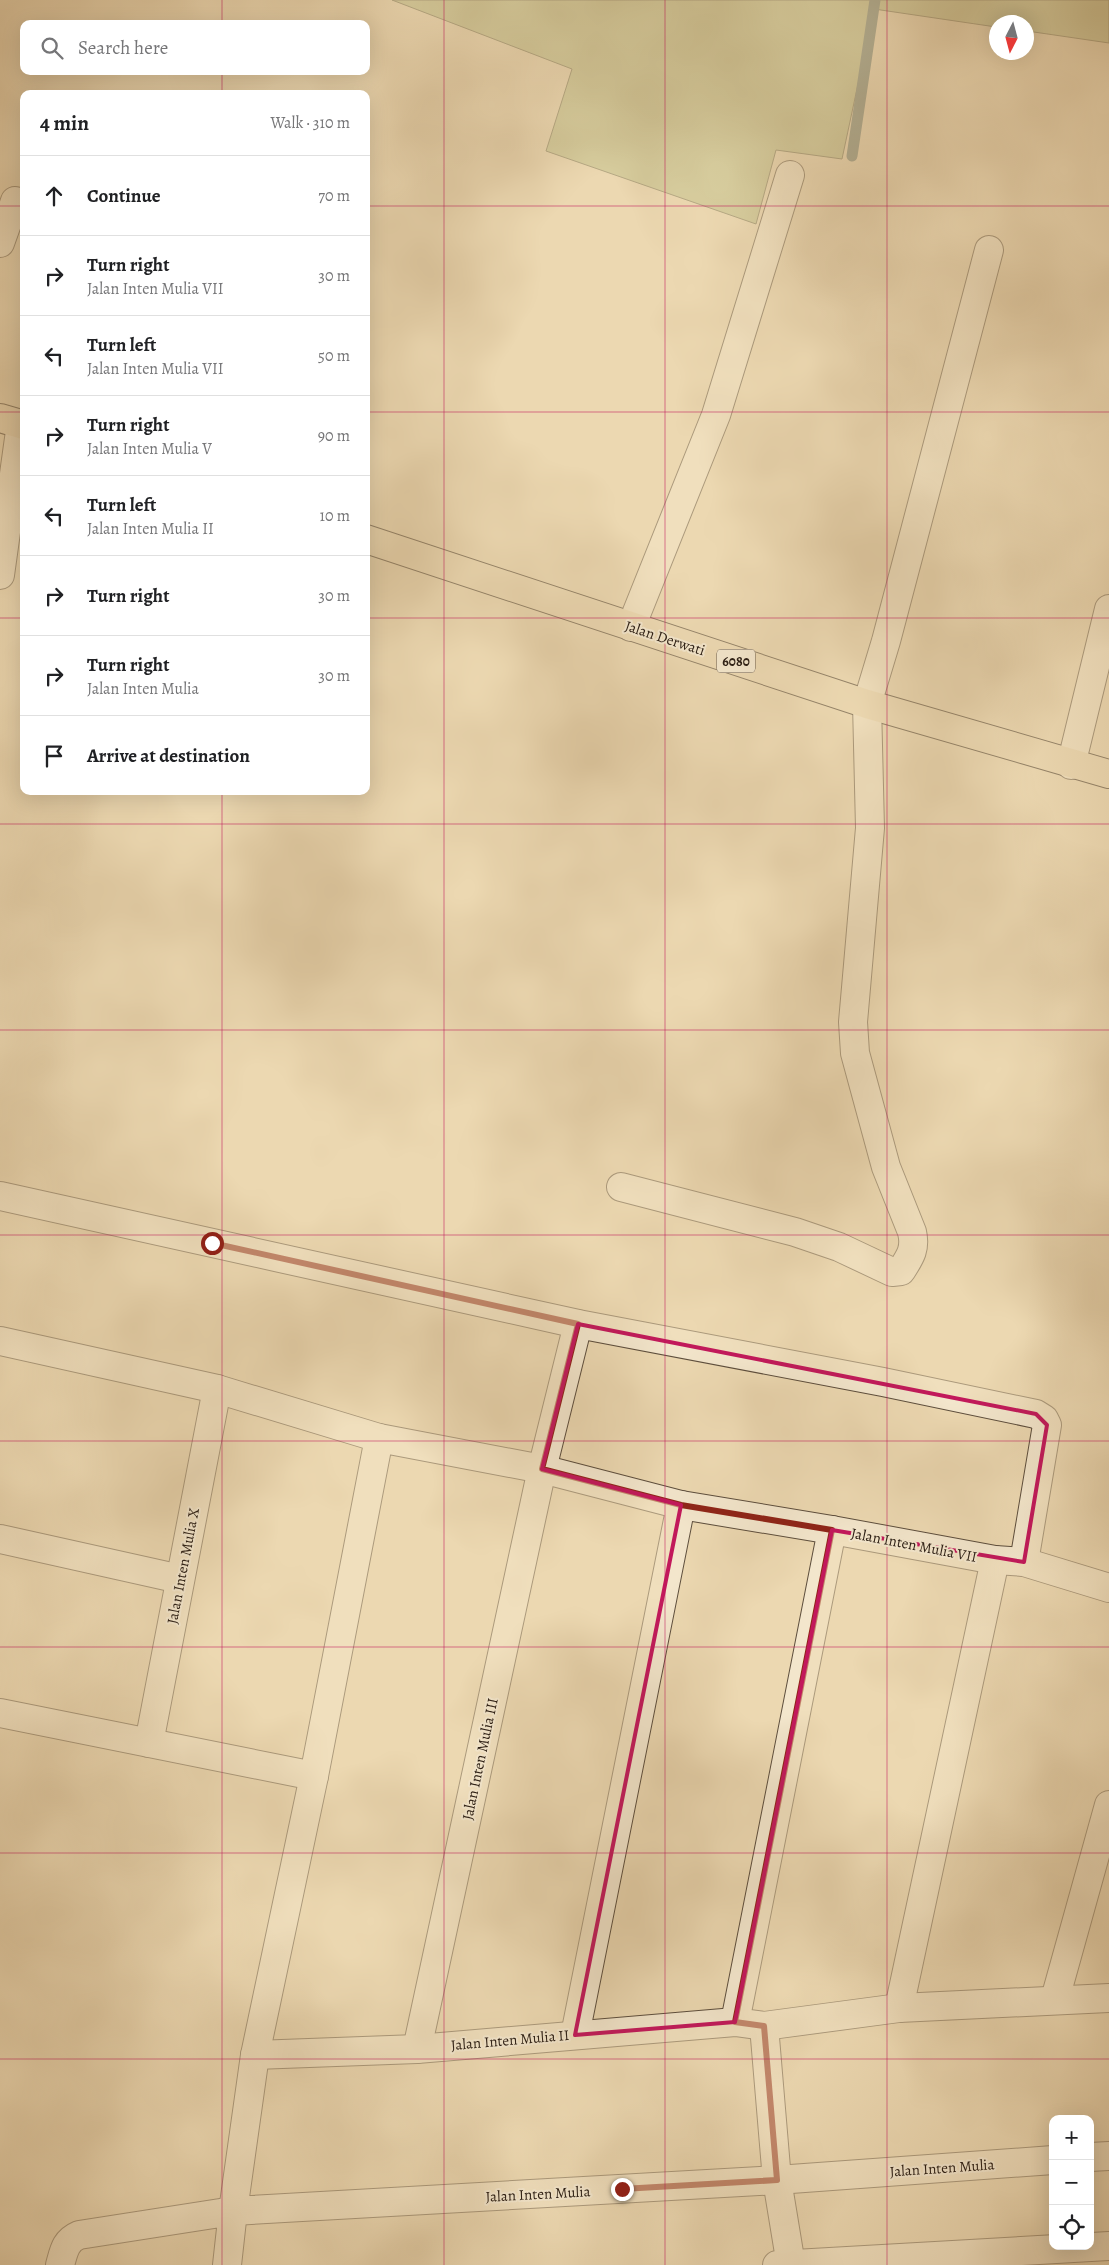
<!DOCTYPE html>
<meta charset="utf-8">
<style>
body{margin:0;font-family:Alegreya,serif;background:#f2f2f2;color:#202124}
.controls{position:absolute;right:15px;bottom:15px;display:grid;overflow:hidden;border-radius:10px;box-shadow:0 5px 20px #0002}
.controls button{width:45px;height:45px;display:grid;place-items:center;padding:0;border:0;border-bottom:1px solid #e0e0e0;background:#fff;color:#202124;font:25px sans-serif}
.compass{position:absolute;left:989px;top:15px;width:45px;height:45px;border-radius:50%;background:#fff;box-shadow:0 5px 20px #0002;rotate:186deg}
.stop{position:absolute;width:15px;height:15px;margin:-11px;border:4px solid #8f2418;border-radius:50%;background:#fff}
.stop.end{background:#8f2418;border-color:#fff;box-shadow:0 1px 5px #0008}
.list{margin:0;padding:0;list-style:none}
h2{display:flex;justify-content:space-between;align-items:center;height:65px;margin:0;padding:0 20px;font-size:21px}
h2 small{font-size:16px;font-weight:400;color:#757577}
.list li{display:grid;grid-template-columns:32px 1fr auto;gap:15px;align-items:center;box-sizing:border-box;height:80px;padding:0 20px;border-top:1px solid #e0e0e0}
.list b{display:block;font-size:19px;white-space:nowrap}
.list p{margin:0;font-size:16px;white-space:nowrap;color:#757577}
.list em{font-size:16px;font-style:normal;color:#757577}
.icon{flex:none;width:28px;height:28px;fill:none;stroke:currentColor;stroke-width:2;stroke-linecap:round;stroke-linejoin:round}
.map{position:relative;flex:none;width:1109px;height:2265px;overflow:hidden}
.search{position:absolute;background:#fff;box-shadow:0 5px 20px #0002;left:20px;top:20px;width:350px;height:55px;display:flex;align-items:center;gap:12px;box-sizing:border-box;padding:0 18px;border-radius:10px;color:#757577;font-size:19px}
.panel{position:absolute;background:#fff;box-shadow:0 5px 20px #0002;left:20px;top:90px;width:350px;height:705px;border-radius:10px}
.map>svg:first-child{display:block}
</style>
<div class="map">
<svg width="1109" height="2265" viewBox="0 0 1109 2265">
<rect width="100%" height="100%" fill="#ecd8b1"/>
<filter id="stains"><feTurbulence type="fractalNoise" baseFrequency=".004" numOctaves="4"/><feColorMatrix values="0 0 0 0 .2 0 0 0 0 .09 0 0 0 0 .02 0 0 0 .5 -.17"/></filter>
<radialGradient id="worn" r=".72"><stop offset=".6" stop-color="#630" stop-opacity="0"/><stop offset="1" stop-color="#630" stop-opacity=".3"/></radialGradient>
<path fill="#bcbe88" stroke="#746f4f" d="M 392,0 L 1109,0 L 1109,43 L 1027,31 L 1026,22 L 996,22 L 996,27 L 874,9 L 842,159 L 776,150 L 756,224 L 546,151 L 572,69 Z"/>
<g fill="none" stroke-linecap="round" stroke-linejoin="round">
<path stroke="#6e7c6f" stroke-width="11" d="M 852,156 L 875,0"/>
<g stroke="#5d4e3d" stroke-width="30">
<g id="minor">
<path d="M 0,243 L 15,201"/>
<path d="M 0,575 L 21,424"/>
<path d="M 631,627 L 716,415 L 790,175"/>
<path d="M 1071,765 L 1109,609"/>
<path d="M 621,1187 L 795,1232 L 839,1247 L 892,1272 L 901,1271 C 910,1257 916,1249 912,1232 L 886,1167 L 855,1053 L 853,1022 L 870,828 L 867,704 L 886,641 L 989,250"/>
<path d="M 0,1196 L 578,1324 L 883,1382 L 1036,1414 L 1044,1419 L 1047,1425 L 1024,1562"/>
<path d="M 0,1341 L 217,1389 L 379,1438"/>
<path d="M 0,1539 L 180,1579"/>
<path d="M 0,1713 L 314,1776"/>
<path d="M 149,1743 L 217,1389"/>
<path d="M 1055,1999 L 1109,1805"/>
<path d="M 899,2008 L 995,1560"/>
<path d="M 735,2022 L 832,1530"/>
<path d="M 575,2035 L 681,1505"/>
<path d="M 417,2049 L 542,1469 L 578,1324"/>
<path d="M 255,2055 L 417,2049 L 735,2022 L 764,2026"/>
<path d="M 1090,2157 L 1109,2156"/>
<path d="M 1053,2160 L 777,2180 L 233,2211 L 255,2055 L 314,1776 L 379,1438 L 542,1469 L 681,1505 L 832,1530 L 995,1560 L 1024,1562 L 1109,1588"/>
<path d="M 60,2265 C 64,2251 65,2241 79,2235 L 233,2211 L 227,2265"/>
<path d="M 777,2265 L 1109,2246"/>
<path d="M 791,2265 L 777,2180 L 764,2026 L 899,2008 L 1109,1998"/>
</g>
</g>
<g stroke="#2d2016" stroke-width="30">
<g id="primary">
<path d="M 0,418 L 24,425"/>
<path d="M 366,539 L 867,704 L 1109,774"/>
</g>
</g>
<use href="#minor" stroke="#f3e6cc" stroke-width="28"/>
<use href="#primary" stroke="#ecd8b1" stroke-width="28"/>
</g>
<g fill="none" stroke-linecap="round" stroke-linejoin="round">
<path stroke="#8f2418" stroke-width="6" d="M 212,1243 L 578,1324 L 542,1469 L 681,1505 L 832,1530 L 735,2022 L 764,2026 L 777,2180 L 622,2189"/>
</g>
<path d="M0 0H1109V2265H0ZM 578,1324 L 1036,1414 L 1047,1425 L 1024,1562 L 832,1530 L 735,2022 L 575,2035 L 681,1505 L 542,1469 Z" fill="#ecd8b1" fill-opacity=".55" fill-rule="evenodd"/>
<path fill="none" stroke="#c2185b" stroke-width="4" stroke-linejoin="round" d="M 578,1324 L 1036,1414 L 1047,1425 L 1024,1562 L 832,1530 L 735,2022 L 575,2035 L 681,1505 L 542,1469 Z"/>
<path fill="none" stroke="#c2185b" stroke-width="1" stroke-opacity="0.55" d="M 222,0 L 222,24M 444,0 L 444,2265M 665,0 L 665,2265M 887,0 L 887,2265M 222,71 L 222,94M 0,206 L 24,206M 366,206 L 1109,206M 0,412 L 24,412M 366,412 L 1109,412M 0,618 L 24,618M 366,618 L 1109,618M 222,791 L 222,2265M 0,824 L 1109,824M 0,1030 L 1109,1030M 0,1235 L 1109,1235M 0,1441 L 1109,1441M 0,1647 L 1109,1647M 0,1853 L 1109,1853M 0,2059 L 1109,2059"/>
<g text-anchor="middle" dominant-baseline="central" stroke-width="4" stroke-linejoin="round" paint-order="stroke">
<rect fill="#f3e6cc" stroke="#685b4d" stroke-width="1" x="717" y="649.5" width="38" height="23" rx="4"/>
<g font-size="14" font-weight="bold" fill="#2d2016">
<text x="736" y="661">6080</text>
</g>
<g font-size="15" fill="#2d2016" stroke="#f3e6cc">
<text transform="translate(665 638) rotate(18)">Jalan Derwati</text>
<text transform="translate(914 1545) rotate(11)">Jalan Inten Mulia VII</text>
<text transform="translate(183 1566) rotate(-79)">Jalan Inten Mulia X</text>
<text transform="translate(480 1759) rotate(-78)">Jalan Inten Mulia III</text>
<text transform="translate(510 2040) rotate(-5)">Jalan Inten Mulia II</text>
<text transform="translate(942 2168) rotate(-4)">Jalan Inten Mulia</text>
<text transform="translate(538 2194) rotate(-3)">Jalan Inten Mulia</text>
</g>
</g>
<rect width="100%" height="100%" filter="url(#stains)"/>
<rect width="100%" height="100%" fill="url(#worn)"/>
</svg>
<div class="controls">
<button>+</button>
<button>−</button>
<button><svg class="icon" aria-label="locate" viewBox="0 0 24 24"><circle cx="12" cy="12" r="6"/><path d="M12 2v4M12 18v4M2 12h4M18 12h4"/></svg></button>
</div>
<svg class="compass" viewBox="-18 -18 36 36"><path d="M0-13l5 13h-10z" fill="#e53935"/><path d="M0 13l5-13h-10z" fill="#757577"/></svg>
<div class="stop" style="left:212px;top:1243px"></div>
<div class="stop end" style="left:622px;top:2189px"></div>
<div class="search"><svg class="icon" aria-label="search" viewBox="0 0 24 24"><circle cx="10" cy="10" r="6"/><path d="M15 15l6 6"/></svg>Search here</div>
<section class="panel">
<h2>4 min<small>Walk · 310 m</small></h2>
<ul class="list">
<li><svg class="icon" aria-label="ahead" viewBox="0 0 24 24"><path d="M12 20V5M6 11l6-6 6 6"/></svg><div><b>Continue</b></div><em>70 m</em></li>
<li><svg class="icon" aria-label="right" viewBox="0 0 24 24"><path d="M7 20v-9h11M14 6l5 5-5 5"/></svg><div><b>Turn right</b><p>Jalan Inten Mulia VII</p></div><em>30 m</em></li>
<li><svg class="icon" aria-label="left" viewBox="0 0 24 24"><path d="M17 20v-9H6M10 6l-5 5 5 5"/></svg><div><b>Turn left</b><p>Jalan Inten Mulia VII</p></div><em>50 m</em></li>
<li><svg class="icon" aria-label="right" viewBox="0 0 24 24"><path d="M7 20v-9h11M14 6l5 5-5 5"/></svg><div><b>Turn right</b><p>Jalan Inten Mulia V</p></div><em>90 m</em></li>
<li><svg class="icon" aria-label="left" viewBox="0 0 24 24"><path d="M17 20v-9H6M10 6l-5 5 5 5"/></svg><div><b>Turn left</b><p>Jalan Inten Mulia II</p></div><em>10 m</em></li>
<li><svg class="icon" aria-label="right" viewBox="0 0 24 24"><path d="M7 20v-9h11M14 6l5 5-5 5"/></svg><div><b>Turn right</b></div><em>30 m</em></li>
<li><svg class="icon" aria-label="right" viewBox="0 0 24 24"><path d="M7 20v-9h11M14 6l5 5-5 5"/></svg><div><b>Turn right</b><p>Jalan Inten Mulia</p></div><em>30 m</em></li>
<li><svg class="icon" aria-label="arrive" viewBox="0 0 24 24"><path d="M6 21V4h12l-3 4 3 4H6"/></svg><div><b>Arrive at destination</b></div></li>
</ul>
</section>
</div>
